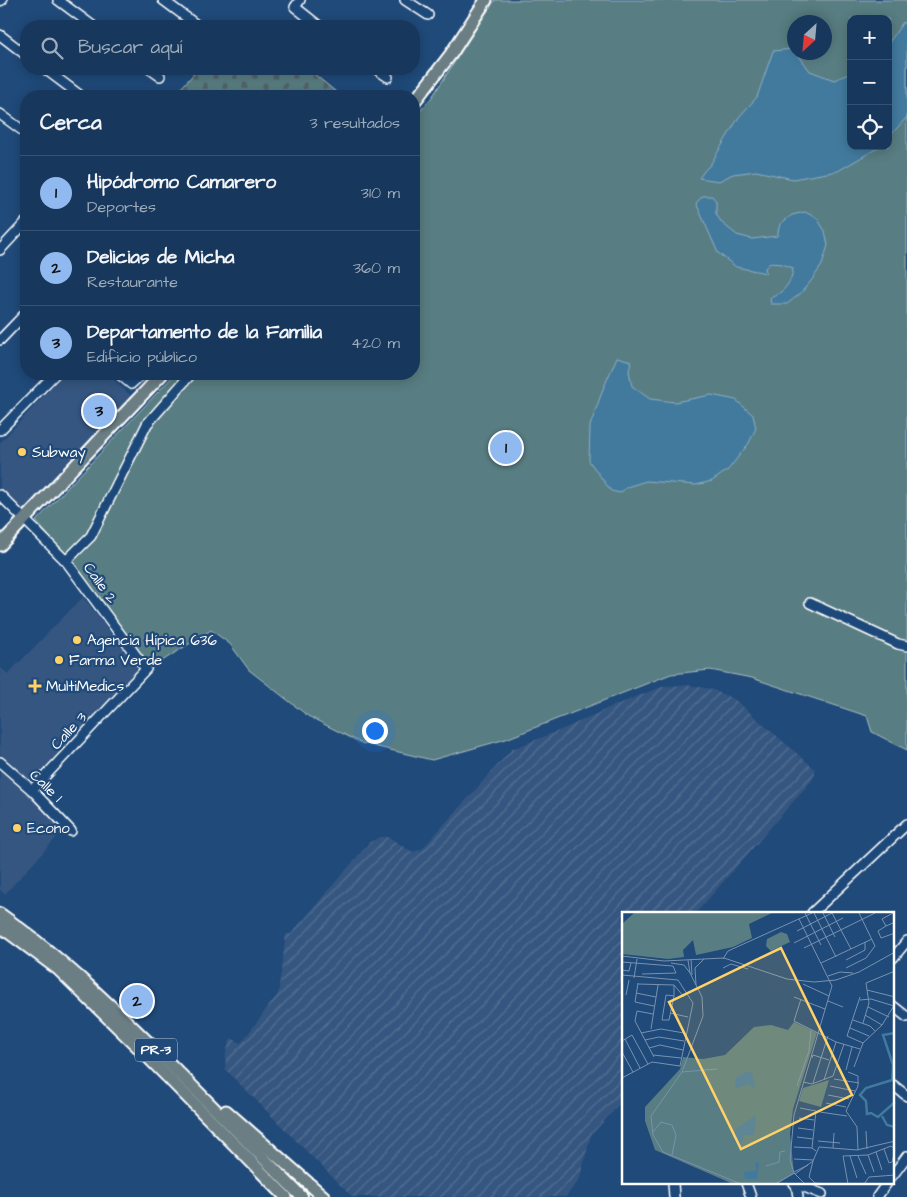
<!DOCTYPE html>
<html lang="es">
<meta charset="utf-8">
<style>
body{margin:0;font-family:"Architects Daughter",sans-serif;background:#203f62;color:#f1f3f6}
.controls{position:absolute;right:15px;top:15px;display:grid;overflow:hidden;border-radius:10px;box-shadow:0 2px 12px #0003}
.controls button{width:45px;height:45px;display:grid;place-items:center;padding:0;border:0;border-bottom:1px solid #365272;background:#17385c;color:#f1f3f6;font:25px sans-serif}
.compass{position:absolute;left:787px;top:15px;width:45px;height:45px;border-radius:50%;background:#17385c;box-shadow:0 2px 12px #0003;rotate:206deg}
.you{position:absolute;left:374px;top:730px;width:18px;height:18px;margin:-12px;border:4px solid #fff;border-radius:50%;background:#1a73e8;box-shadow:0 0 0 8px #1a73e833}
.badge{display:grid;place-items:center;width:32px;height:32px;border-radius:50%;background:#90b9f0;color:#111;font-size:16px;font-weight:700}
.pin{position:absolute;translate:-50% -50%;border:2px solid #fff;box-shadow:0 1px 5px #0006}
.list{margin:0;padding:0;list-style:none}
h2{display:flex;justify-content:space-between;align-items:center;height:65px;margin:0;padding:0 20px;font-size:21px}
h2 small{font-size:16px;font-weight:400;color:#9eacbb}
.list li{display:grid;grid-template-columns:32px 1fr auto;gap:15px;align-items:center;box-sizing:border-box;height:75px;padding:0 20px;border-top:1px solid #365272}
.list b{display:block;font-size:19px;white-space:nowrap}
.list p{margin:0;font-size:16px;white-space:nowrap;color:#9eacbb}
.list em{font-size:16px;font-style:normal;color:#9eacbb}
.icon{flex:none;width:28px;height:28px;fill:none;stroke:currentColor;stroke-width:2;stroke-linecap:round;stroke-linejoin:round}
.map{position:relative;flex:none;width:907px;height:1197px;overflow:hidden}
.search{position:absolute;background:#17385c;box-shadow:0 2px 12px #0003;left:20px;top:20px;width:400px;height:55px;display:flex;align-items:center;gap:12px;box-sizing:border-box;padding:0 18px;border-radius:20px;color:#9eacbb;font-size:19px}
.panel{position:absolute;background:#17385c;box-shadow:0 2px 12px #0003;left:20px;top:90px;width:400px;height:290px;border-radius:20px}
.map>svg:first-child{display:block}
</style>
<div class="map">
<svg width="907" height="1197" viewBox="0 0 907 1197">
<defs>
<pattern id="industrial-furrows" width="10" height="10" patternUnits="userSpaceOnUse" patternTransform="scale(1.25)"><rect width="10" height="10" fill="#365780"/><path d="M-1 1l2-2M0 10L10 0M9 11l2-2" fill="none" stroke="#547093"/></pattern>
<pattern id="cemetery-stones" width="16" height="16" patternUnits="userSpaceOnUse" patternTransform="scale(1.25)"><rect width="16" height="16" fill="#587d82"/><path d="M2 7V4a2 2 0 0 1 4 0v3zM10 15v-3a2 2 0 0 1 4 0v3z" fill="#526467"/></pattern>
</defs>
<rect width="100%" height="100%" fill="#1f4a7a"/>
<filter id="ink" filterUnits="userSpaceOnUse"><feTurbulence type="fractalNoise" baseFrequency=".02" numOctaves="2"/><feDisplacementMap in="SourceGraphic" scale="10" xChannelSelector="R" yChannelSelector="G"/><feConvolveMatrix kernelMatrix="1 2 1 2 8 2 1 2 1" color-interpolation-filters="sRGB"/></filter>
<g filter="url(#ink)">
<g fill="#365780">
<path d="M 64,374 L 107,374 L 132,397 L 27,511 L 23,510 L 0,489 L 0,443 Z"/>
<path d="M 83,597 L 136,667 L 136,671 L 134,674 L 29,783 L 70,823 L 5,894 L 0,890 L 0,667 L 8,674 Z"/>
</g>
<path fill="url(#industrial-furrows)" d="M 688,685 L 711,689 L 734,699 L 815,769 L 815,774 L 813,779 L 696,913 L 623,913 L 623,1100 L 591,1135 L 579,1181 L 565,1197 L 352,1197 L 225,1069 L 226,1052 L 231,1038 L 241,1043 L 278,994 L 286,934 L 291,934 L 370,842 L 380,837 L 389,837 L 404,847 L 413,852 L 422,849 L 512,749 L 568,727 L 608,708 L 664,686 Z"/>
<path fill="url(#cemetery-stones)" stroke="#acbec0" d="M 198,69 L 308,69 L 341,96 L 174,96 Z"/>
<path fill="#587d82" stroke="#acbec0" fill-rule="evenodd" d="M 495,0 L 907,0 L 907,750 L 872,732 L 867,716 L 752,678 L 710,670 L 671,674 L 506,739 L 432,760 L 361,743 L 308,716 L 249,670 L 230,644 L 211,630 L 151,668 L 79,571 L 36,521 L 175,374 L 414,374 L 414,118 L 432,97 ZM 851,19 L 888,19 L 888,146 L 851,146 ZM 794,22 L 824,22 L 824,52 L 794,52 Z"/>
<g fill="#427a9e" stroke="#8eafc5">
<path d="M 903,22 L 907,28 L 907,117 L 888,138 L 888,44 Z"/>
<path d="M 794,49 L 794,52 L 797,53 L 810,71 L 834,80 L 851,73 L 851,146 L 881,146 L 838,171 L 793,179 L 756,171 L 733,174 L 719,181 L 699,178 L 705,170 L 710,165 L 739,117 L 757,97 L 773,51 Z"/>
<path d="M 703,196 L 712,196 L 716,201 L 716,214 L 722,223 L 737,235 L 752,239 L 777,236 L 780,224 L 792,215 L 805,212 L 817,218 L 825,231 L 828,245 L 822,265 L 811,281 L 800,294 L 787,304 L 771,304 L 770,298 C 783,293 792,283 793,268 L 782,264 L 770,263 L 765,268 L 766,273 L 736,267 L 718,253 L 696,203 Z"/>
<path d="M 617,357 L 631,361 L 629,371 L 632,386 L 650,399 L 675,402 L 711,395 L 736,400 L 753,415 L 756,428 L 749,443 L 728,470 L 712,481 L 696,485 L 646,481 L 627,487 L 620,493 L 611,491 L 589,461 L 590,426 L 603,389 Z"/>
</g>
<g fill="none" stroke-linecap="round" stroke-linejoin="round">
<g stroke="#fff" stroke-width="12">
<g id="minor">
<path d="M 58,0 L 93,26"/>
<path d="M 163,0 L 198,26"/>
<path d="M 300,0 L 295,7 L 319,26"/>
<path d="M 405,0 L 428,15"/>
<path d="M 0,1 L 2,0"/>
<path d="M 0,35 L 26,55"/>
<path d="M 45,69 L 81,96"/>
<path d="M 150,69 L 160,76"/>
<path d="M 376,69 L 388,77"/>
<path d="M 0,114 L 26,133"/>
<path d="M 0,250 L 26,222"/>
<path d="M 0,340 L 26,313"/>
<path d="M 119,374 L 131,384 L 142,374"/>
<path d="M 0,430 L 55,374"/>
<path d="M 0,495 L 66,561 L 146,669 L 32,790"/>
<path d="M 66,561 L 91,536 L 147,424 L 191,374"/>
<path d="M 810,603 L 898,644 L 907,646"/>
<path d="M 0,762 L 32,790 L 71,831"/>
<path d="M 812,913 L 907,824"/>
<path d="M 893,958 L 907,941"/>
<path d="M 893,1006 L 907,1017"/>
<path d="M 893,1085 L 907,1096"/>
<path d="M 893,1175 L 907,1156"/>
<path d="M 673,1183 L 674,1197"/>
<path d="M 746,1183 L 751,1197"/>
<path d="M 794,1183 L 822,1194"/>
<path d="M 796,1184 L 798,1197"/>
<path d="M 877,1197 L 887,1183"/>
</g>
</g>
<g stroke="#fff" stroke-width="15">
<g id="major">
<path d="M 414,102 L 451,54 L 486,0"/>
<path d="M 0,545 L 162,374"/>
<path d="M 0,914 C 65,960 122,1016 179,1073 C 220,1114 261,1156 302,1197"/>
<path d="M 0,926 L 58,969 L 139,1048 L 286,1197"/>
<path d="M 226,1111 L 324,1197"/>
</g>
</g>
<use href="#minor" stroke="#1f4a7a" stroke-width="9"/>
<use href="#major" stroke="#6b7e84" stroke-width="11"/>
</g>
</g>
<g fill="#ffd166" stroke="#1f4a7a" stroke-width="2">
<circle cx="22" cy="452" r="5"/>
<circle cx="77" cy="640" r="5"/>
<circle cx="59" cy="660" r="5"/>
<path d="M32.5 678.5h5v5h5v5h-5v5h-5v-5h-5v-5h5z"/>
<circle cx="17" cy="828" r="5"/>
</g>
<g text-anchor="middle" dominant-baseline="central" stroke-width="4.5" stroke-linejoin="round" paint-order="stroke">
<rect fill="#1f4a7a" stroke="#bcc9d7" stroke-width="1" x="135" y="1038.5" width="42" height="23" rx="4"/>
<g font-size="14" font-weight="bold" fill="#fff">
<text x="156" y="1050">PR-3</text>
</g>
<g font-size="15" fill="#fff" stroke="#1f4a7a" text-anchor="start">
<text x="32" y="452">Subway</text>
<text x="87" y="640">Agencia Hípica 636</text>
<text x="69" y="660">Farma Verde</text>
<text x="46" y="686">MultiMedics</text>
<text x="27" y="828">Econo</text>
</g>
<g font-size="15" fill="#fff" stroke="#1f4a7a">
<text transform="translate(100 583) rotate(54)">Calle 2</text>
<text transform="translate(69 731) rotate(-47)">Calle 3</text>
<text transform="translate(46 786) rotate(44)">Calle 1</text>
</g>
</g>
<g transform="translate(622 912)">
<rect width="272" height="272" fill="#1f4a7a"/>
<path d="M 12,1 L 150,1 L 127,12 L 130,26 L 111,35 L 74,43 L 71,28 L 61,38 L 62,45 L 46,47 L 0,42 L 0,12 Z" fill="#587d82"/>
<path d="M 207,168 L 199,195 L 177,189 L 181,176 Z" fill="#587d82"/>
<path d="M 159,20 L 165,22 L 168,30 L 149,39 L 144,34 L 145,27 ZM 172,110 L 195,121 L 171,197 L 168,222 L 172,262 L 155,272 L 111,272 L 33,238 L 23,209 L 23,195 L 58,157 L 61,145 L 81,147 L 103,143 L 132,115 L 149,113 L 166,118 Z" fill="#587d82"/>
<path d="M 125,159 L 130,161 L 133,176 L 126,172 L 113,177 L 114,166 ZM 134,203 L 132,223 L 123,223 L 118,234 L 112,228 L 113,217 ZM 137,250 L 135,267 L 123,267 L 122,260 L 134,259 L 133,251 Z" fill="#427a9e"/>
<path fill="none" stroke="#427a9e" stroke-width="2.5" d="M 273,121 L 261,123 L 271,153 L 270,168 L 244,176 L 238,183 L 244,189 L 245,202 L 249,201 L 256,205 L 273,190M 260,204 L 265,213 L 273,215"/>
<path fill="none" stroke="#7992af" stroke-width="1" d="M 183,1 L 199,33M 192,1 L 214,45M 201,1 L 213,25M 210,1 L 229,37M 271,1 L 260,7 L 264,14 L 273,10M 177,7 L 210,74 L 172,203 L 168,248 L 172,261 L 183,272M 264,14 L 256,19 L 259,26 L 273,21M 175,19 L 210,1M 172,31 L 221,6M 182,36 L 253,1M 0,44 L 42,49 L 102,46 L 165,67 L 192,70 L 214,68 L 237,60 L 273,40M 69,47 L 70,63M 101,47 L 106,39 L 190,1M 66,48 L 68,61 L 80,85 L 81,104 L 60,160 L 29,204 L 31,223 L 41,240 L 119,272M 224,48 L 243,38 L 243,30M 0,50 L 51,54 L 54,61 L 20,62M 49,51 L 62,53 L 68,61M 199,51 L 250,27M 101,56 L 109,52 L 126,57M 224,56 L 244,46 L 253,34 L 237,1M 0,58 L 7,59 L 9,51M 0,63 L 56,68 L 71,91 L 58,154 L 30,150 L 0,166M 206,64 L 218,60 L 231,61M 12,66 L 15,47M 16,71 L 13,90 L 32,94M 16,72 L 52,73 L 62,85M 181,72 L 207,84M 74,73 L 73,56 L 82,47M 245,78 L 273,85M 14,81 L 34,85M 4,83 L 7,68M 52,84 L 44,83 L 40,108 L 47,108 L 52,84 L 52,73M 172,85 L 203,97M 238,85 L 225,124 L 241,131M 179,87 L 172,109 L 214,130 L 238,137M 238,88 L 249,87 L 272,94M 206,89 L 221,95M 246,95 L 267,105M 48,101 L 66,105M 31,102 L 15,99 L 13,109 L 32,145M 243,103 L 260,113M 231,108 L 248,114 L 253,119M 241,111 L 247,91 L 244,71 L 273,59M 228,116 L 247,124M 29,117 L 36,73M 19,121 L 39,117 L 62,121M 3,127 L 18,156M 23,128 L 37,125 L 62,129M 0,129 L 10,123 L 26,152M 27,136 L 38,133 L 61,138M 0,140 L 11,160M 31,143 L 59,146M 190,146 L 191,143 L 207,148M 232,155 L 241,131 L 260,113 L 273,92M 224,158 L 230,135M 60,160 L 95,157M 226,160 L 236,164 L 236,174 L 224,199 L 235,215 L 236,238M 212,167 L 237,171M 202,168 L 214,130M 181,170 L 190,172 L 211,164 L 222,132M 191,171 L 206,124M 175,174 L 187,139 L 189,118M 208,174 L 233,179M 206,183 L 227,187M 204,191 L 224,195M 178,196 L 194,199 L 190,236 L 194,239M 198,200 L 225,204M 177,206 L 192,208M 176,216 L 191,218M 244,219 L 245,237M 31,220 L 39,210 L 50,213 L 54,223 L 50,243M 175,225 L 191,227M 196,229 L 218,231M 172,235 L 190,236M 211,236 L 212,221M 262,237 L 267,251 L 270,250 L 273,238M 254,240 L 260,258M 246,243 L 252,260M 228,244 L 235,266M 236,244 L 244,262M 172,247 L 191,248M 191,249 L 187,265 L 193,271 L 207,272M 144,254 L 157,250 L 158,240 L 163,239M 172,260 L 186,253M 173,262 L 191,249 L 197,235 L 235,238 L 273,229M 153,272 L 172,261M 226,272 L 221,244 L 246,243 L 269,234 L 273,237M 242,272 L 247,265 L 273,263"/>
<path fill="#ffd166" fill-opacity="0.15" stroke="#ffd166" stroke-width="2.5" d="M 159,36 L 230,183 L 119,237 L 47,90 Z"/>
<rect width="272" height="272" fill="none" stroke="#fff" stroke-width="2.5"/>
</g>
</svg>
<div class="controls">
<button>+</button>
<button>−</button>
<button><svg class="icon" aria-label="locate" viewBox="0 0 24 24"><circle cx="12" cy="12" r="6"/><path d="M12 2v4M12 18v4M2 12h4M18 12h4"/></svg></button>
</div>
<svg class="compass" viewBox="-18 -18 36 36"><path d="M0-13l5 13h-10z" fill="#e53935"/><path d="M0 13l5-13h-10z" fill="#9eacbb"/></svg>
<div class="you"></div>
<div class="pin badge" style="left:506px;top:448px">1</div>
<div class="pin badge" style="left:137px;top:1001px">2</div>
<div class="pin badge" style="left:99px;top:411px">3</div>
<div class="search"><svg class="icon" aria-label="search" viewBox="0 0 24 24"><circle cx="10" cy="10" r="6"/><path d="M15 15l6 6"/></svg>Buscar aquí</div>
<section class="panel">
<h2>Cerca<small>3 resultados</small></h2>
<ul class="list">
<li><span class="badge">1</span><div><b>Hipódromo Camarero</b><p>Deportes</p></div><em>310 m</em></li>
<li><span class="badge">2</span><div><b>Delicias de Micha</b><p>Restaurante</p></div><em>360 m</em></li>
<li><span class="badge">3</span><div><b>Departamento de la Familia</b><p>Edificio público</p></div><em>420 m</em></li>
</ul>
</section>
</div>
